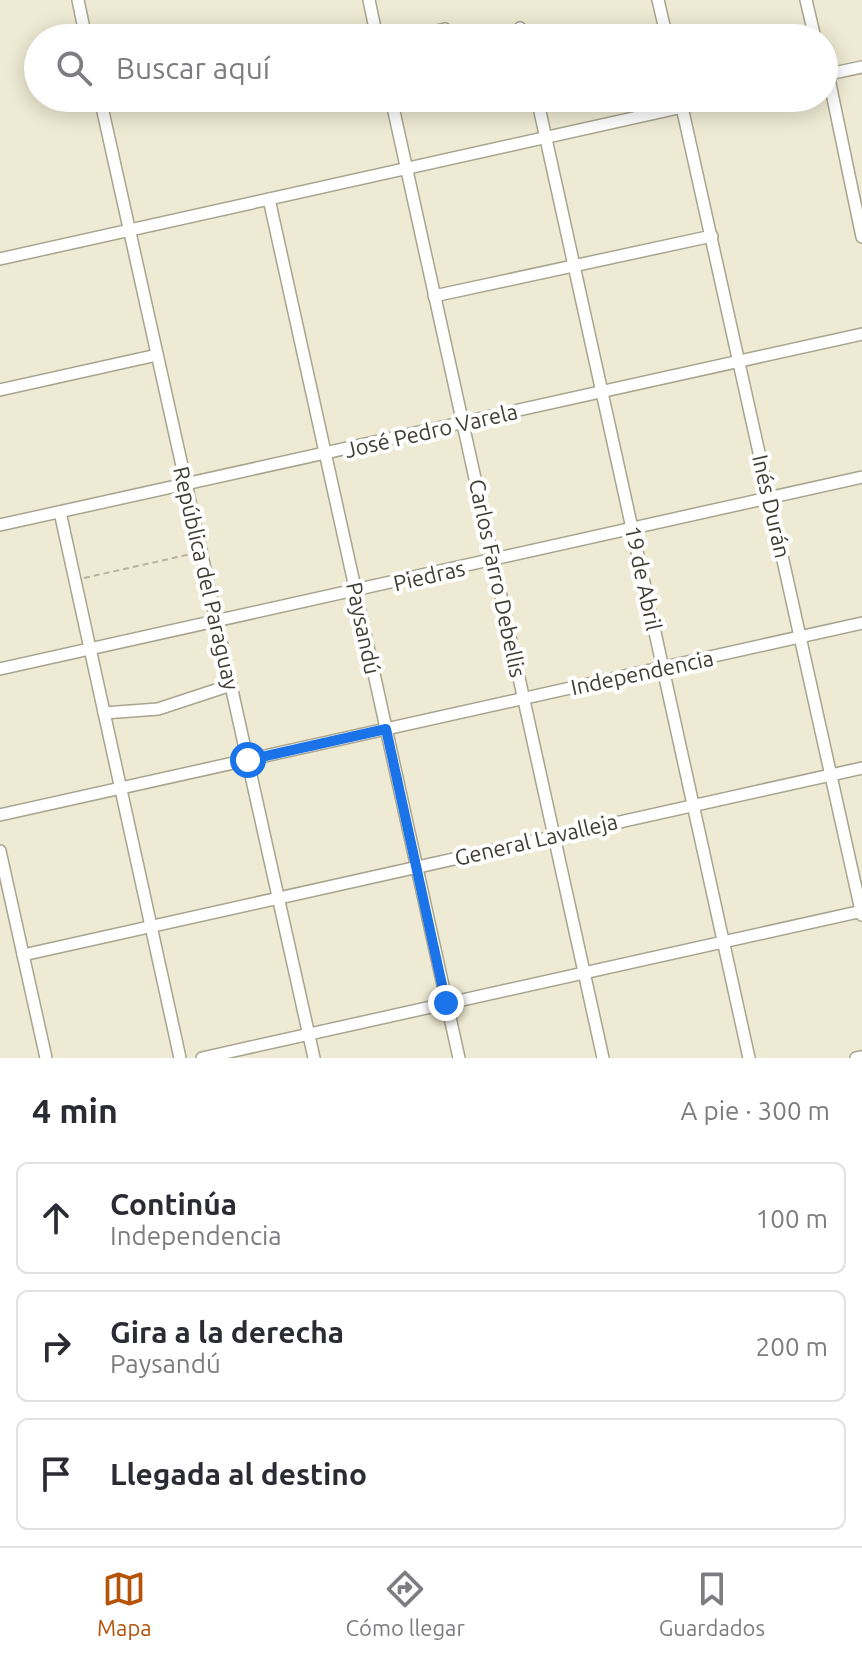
<!DOCTYPE html>
<html lang="es">
<meta charset="utf-8">
<style>
body{margin:0;font-family:Ubuntu,sans-serif;background:#f7f7f7;color:#2b2b33}
.stop{position:absolute;width:24px;height:24px;margin:-18px;border:6px solid #1a73e8;border-radius:50%;background:#fff}
.stop.end{background:#1a73e8;border-color:#fff;box-shadow:0 2px 8px #0008}
.list{margin:0;padding:0;list-style:none}
h2{display:flex;justify-content:space-between;align-items:center;height:104px;margin:0;padding:0 32px;font-size:34px}
h2 small{font-size:26px;font-weight:400;color:#7c7c81}
.list li{display:grid;grid-template-columns:52px 1fr auto;gap:24px;align-items:center;box-sizing:border-box;height:112px;margin:0 16px 16px;padding:0 16px;border:2px solid #e1e1e2;border-radius:12px}
.list b{display:block;font-size:30px;white-space:nowrap}
.list p{margin:0;font-size:26px;white-space:nowrap;color:#7c7c81}
.list em{font-size:26px;font-style:normal;color:#7c7c81}
.icon{flex:none;width:44px;height:44px;fill:none;stroke:currentColor;stroke-width:2;stroke-linecap:round;stroke-linejoin:round}
.map{position:relative;flex:none;width:862px;height:1058px;overflow:hidden}
.search{position:absolute;background:#fff;box-shadow:0 4px 20px #0003;left:24px;right:24px;top:24px;height:88px;display:flex;align-items:center;gap:20px;box-sizing:border-box;padding:0 28px;border-radius:44px;color:#7c7c81;font-size:30px}
.sheet{height:488px;background:#fff}
nav{display:flex;justify-content:space-around;align-items:center;box-sizing:border-box;height:112px;border-top:2px solid #e1e1e2;background:#fff;font-size:22px;color:#7c7c81}
nav a{display:grid;justify-items:center;gap:4px}
nav .on{color:#b45309}
.map>svg:first-child{display:block}
</style>
<div class="map">
<svg width="862" height="1058" viewBox="0 0 862 1058">
<rect width="100%" height="100%" fill="#eeead3"/>
<g fill="none" stroke-linecap="round" stroke-linejoin="round">
<g stroke="#a8a48e" stroke-width="14">
<g id="minor">
<path d="M 78,0 L 86,38"/>
<path d="M 369,0 L 377,38"/>
<path d="M 658,0 L 667,38"/>
<path d="M 806,0 L 815,38"/>
<path d="M 520,28 L 523,38"/>
<path d="M 408,38 L 445,29"/>
<path d="M 828,74 L 862,237"/>
<path d="M 824,75 L 862,67"/>
<path d="M 100,98 L 314,1058"/>
<path d="M 391,98 L 603,1058"/>
<path d="M 537,98 L 749,1058"/>
<path d="M 680,98 L 862,915"/>
<path d="M 269,199 L 459,1058"/>
<path d="M 0,259 L 723,98"/>
<path d="M 434,296 L 712,236"/>
<path d="M 0,390 L 157,355"/>
<path d="M 60,512 L 180,1058"/>
<path d="M 0,525 L 862,334"/>
<path d="M 0,669 L 862,477"/>
<path d="M 104,713 L 158,709 L 231,685"/>
<path d="M 0,815 L 862,623"/>
<path d="M 0,851 L 46,1058"/>
<path d="M 23,955 L 862,768"/>
<path d="M 202,1058 L 862,911"/>
<path d="M 856,1058 L 862,1057"/>
</g>
</g>
<path stroke="#b6b3a0" stroke-width="2" stroke-dasharray="6 4" stroke-linecap="butt" d="M 84,578 L 191,554"/>
<use href="#minor" stroke="#fff" stroke-width="11"/>
</g>
<g fill="none" stroke-linecap="round" stroke-linejoin="round">
<path stroke="#1a73e8" stroke-width="10" d="M 248,760 L 386,729 L 446,1003"/>
</g>
<g text-anchor="middle" dominant-baseline="central" stroke-width="8" stroke-linejoin="round" paint-order="stroke">
<g font-size="22" fill="#3f3d34" stroke="#fff">
<text transform="translate(431 430) rotate(-13)">José Pedro Varela</text>
<text transform="translate(772 506) rotate(77)">Inés Durán</text>
<text transform="translate(429 575) rotate(-13)">Piedras</text>
<text transform="translate(207 578) rotate(77)">República del Paraguay</text>
<text transform="translate(498 578) rotate(78)">Carlos Farro Debellis</text>
<text transform="translate(644 578) rotate(78)">19 de Abril</text>
<text transform="translate(364 628) rotate(78)">Paysandú</text>
<text transform="translate(642 672) rotate(-12)">Independencia</text>
<text transform="translate(536 839) rotate(-13)">General Lavalleja</text>
</g>
</g>
</svg>
<div class="stop" style="left:248px;top:760px"></div>
<div class="stop end" style="left:446px;top:1003px"></div>
<div class="search"><svg class="icon" aria-label="search" viewBox="0 0 24 24"><circle cx="10" cy="10" r="6"/><path d="M15 15l6 6"/></svg>Buscar aquí</div>
</div>
<section class="sheet">
<h2>4 min<small>A pie · 300 m</small></h2>
<ul class="list">
<li><svg class="icon" aria-label="ahead" viewBox="0 0 24 24"><path d="M12 20V5M6 11l6-6 6 6"/></svg><div><b>Continúa</b><p>Independencia</p></div><em>100 m</em></li>
<li><svg class="icon" aria-label="right" viewBox="0 0 24 24"><path d="M7 20v-9h11M14 6l5 5-5 5"/></svg><div><b>Gira a la derecha</b><p>Paysandú</p></div><em>200 m</em></li>
<li><svg class="icon" aria-label="arrive" viewBox="0 0 24 24"><path d="M6 21V4h12l-3 4 3 4H6"/></svg><div><b>Llegada al destino</b></div></li>
</ul>
</section>
<nav>
<a class="on"><svg class="icon" aria-label="map" viewBox="0 0 24 24"><path d="M3 6l6-2 6 2 6-2v14l-6 2-6-2-6 2zM9 4v14M15 6v14"/></svg>Mapa</a>
<a><svg class="icon" aria-label="directions" viewBox="0 0 24 24"><path d="M12 3l9 9-9 9-9-9zM9 14v-3h6M13 9l2 2-2 2"/></svg>Cómo llegar</a>
<a><svg class="icon" aria-label="saved" viewBox="0 0 24 24"><path d="M7 4h10v16l-5-4-5 4z"/></svg>Guardados</a>
</nav>
